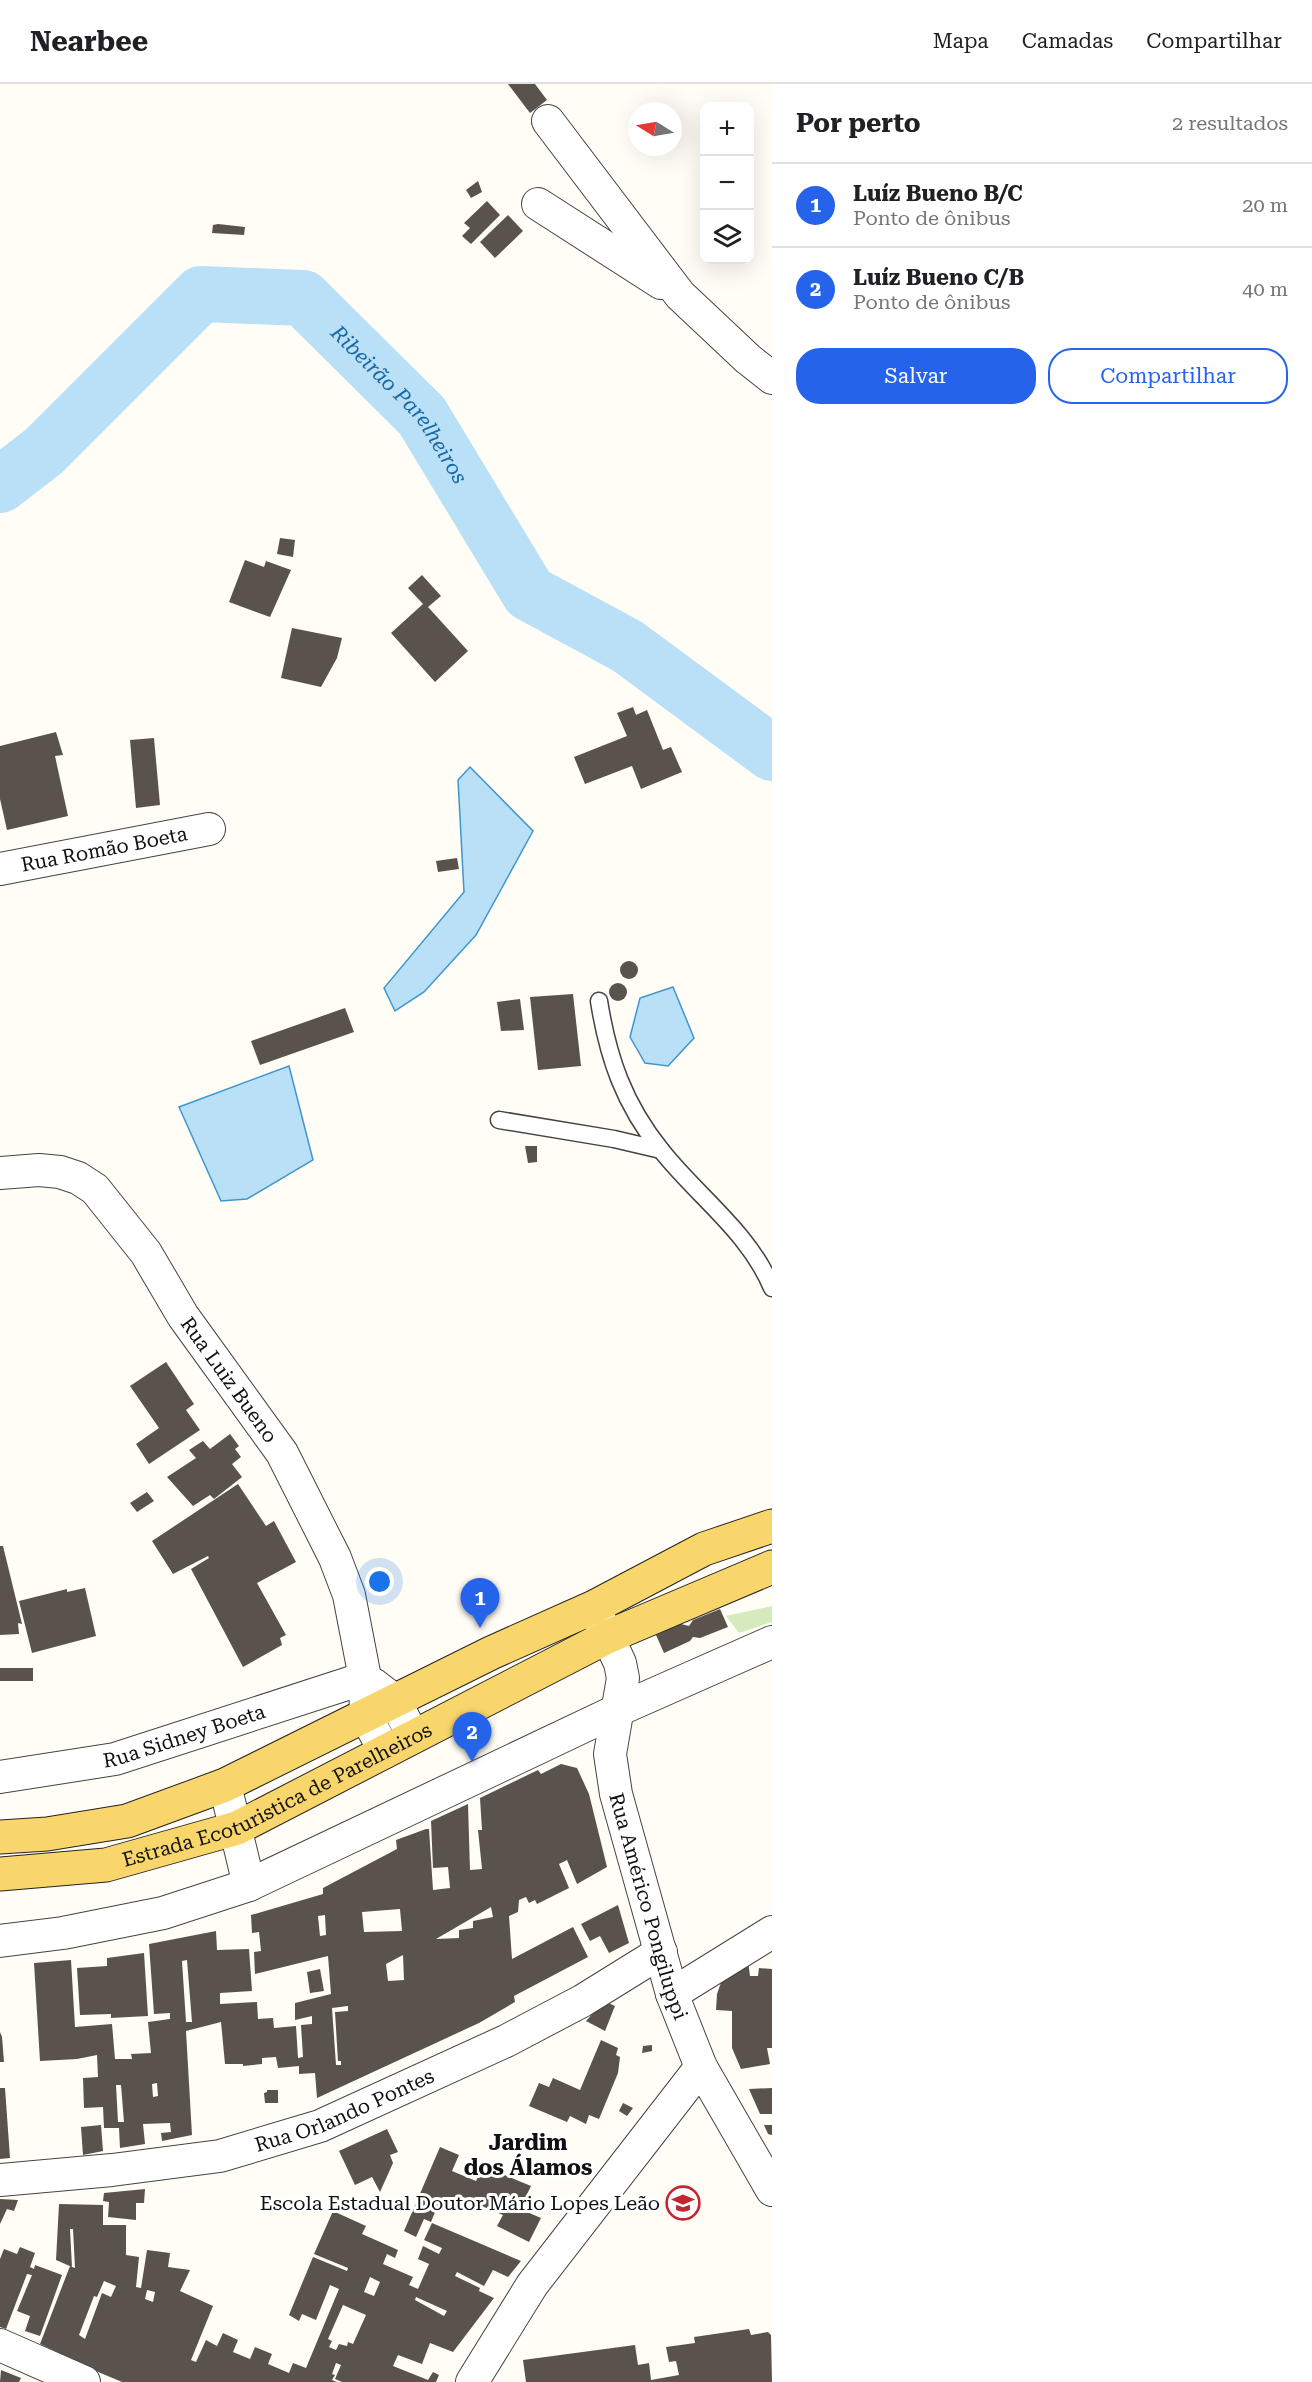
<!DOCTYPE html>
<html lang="pt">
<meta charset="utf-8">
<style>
body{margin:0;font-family:"Roboto Serif",serif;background:#f2f2f2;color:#202124}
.controls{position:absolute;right:18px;top:18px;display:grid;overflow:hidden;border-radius:12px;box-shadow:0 6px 24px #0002}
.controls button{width:54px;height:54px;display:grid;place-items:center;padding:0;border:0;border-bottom:2px solid #e0e0e0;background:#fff;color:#202124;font:30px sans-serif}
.compass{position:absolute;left:628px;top:18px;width:54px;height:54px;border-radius:50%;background:#fff;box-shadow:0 6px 24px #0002;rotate:281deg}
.you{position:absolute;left:380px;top:1498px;width:21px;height:21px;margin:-15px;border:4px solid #fff;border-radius:50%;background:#1a73e8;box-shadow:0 0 0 9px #1a73e833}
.badge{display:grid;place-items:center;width:39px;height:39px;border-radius:50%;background:#2563eb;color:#fff;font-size:20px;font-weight:700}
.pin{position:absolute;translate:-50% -50px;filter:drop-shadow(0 2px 3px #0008)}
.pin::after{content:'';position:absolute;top:32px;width:21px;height:18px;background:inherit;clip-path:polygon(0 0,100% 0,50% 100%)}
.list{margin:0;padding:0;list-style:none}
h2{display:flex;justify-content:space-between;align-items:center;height:78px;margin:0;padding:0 24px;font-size:26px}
h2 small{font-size:20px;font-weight:400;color:#757577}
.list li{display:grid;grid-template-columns:39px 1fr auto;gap:18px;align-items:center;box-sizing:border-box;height:84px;padding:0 24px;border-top:2px solid #e0e0e0}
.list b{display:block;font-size:22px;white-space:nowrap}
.list p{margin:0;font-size:20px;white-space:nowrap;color:#757577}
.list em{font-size:20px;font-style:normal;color:#757577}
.actions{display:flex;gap:12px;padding:18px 24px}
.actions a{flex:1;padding:14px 0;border:2px solid #2563eb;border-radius:24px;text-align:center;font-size:21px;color:#2563eb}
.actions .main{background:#2563eb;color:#fff}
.icon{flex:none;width:33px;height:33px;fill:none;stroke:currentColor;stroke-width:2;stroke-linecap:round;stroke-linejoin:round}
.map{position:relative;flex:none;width:772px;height:2298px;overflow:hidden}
header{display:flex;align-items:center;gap:36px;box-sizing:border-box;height:84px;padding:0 30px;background:#fff;border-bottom:2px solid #e0e0e0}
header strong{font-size:28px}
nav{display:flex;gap:33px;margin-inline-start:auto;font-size:21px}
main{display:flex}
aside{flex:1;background:#fff}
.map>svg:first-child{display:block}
</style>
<header>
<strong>Nearbee</strong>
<nav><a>Mapa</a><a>Camadas</a><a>Compartilhar</a></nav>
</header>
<main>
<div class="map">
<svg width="772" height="2298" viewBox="0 0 772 2298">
<rect width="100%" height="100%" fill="#fffdf5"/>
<path fill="#d5ebbd" d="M 772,1522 L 772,1538 L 739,1549 L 726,1532 Z"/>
<g fill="#b9e0f7" stroke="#3f96cf" stroke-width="1.5">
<path d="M 470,683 L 533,747 L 476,851 L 424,908 L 395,927 L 384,904 L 464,808 L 458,696 Z"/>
<path d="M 673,903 L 694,954 L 668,982 L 645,979 L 630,953 L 640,914 Z"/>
<path d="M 289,982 L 313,1076 L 247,1115 L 221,1117 L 179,1023 Z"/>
</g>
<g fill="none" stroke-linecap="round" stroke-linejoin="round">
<path stroke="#b9e0f7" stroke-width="56" id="s1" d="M 0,401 L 44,367 L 201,210 L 303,214 L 422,332 L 529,509 L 627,562 L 772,669"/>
</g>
<g fill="#5a524d" fill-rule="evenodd">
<path d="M 508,0 L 535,0 L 547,16 L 530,29 Z"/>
<path d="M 478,97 L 482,108 L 471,114 L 466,106 Z"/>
<path d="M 487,117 L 500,131 L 471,160 L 462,152 L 470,144 L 464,139 Z"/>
<path d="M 508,131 L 523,147 L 495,174 L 480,158 Z"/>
<path d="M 218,140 L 245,143 L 244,151 L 212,149 L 213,141 Z"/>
<path d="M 280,454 L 295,456 L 293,473 L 277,470 Z"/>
<path d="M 245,476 L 264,483 L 266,477 L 291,486 L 270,533 L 229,518 Z"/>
<path d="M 422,491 L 441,512 L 428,523 L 468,567 L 435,598 L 391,549 L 423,520 L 408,504 Z"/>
<path d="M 292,544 L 342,554 L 337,574 L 321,603 L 281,594 Z"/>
<path d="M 633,623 L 636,631 L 647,626 L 663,666 L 671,663 L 682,688 L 641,705 L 632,682 L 585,700 L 574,673 L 627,652 L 617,629 Z"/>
<path d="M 56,648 L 63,671 L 55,672 L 68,732 L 7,746 L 0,715 L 0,662 Z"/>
<path d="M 154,654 L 160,721 L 136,724 L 130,656 Z"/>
<path d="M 457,774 L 459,785 L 438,788 L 436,777 Z"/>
<circle cx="629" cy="886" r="9"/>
<circle cx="618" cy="908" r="9"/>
<path d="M 573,910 L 581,982 L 538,986 L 530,913 Z"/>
<path d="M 520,915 L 524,946 L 501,947 L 497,918 Z"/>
<path d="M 345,924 L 354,948 L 260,981 L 251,957 Z"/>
<path d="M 525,1062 L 537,1062 L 537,1078 L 528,1079 Z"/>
<path d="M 166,1278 L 194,1320 L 186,1326 L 200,1346 L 149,1380 L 136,1360 L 159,1344 L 130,1302 Z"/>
<path d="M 230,1350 L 239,1362 L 235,1365 L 241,1373 L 232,1380 L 242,1393 L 214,1415 L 210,1411 L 193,1422 L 167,1393 L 196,1374 L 189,1366 L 203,1357 L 210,1365 Z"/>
<path d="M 238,1400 L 266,1442 L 274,1437 L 296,1478 L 257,1499 L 286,1551 L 280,1554 L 282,1561 L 243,1583 L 191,1485 L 209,1474 L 208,1472 L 173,1490 L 152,1457 Z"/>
<path d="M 147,1408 L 154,1417 L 137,1428 L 130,1419 Z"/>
<path d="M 0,1462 L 3,1462 L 22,1540 L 18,1539 L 19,1550 L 0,1551 Z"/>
<path d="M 85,1504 L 96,1552 L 32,1569 L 19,1517 L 67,1505 L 67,1508 Z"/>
<path d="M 720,1525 L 728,1543 L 700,1554 L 693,1553 L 690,1557 L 664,1569 L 656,1551 L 681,1540 L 689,1542 L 693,1536 Z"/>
<rect x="0" y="1584" width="33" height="13"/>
<path d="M 561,1680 L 577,1684 L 589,1710 L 607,1783 L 577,1800 L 567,1776 L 559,1780 L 569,1804 L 537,1820 L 535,1816 L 529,1819 L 526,1813 L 519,1816 L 518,1828 L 509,1832 L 512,1875 L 573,1843 L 588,1873 L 514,1912 L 515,1918 L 479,1939 L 317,2014 L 315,1989 L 299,1990 L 299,1982 L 278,1984 L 276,1973 L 262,1974 L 262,1980 L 243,1982 L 243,1980 L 225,1980 L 221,1938 L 186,1947 L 192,2051 L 162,2057 L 161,2049 L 171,2048 L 170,2039 L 143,2040 L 145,2060 L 120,2064 L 119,2044 L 104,2044 L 103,2023 L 84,2024 L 83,1994 L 98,1993 L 97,1971 L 77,1975 L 40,1977 L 34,1879 L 71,1876 L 75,1943 L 112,1940 L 115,1975 L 132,1975 L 131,1970 L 151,1969 L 148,1938 L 170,1935 L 170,1929 L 154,1930 L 149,1860 L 216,1847 L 217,1866 L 249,1865 L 252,1907 L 220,1909 L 220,1920 L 257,1918 L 258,1935 L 273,1934 L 274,1944 L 296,1942 L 298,1974 L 303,1973 L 301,1941 L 312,1940 L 312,1932 L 295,1936 L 295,1919 L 331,1910 L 328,1872 L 255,1890 L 254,1868 L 261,1867 L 259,1848 L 252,1849 L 251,1831 L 323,1810 L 323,1804 L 397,1765 L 396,1756 L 426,1745 L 429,1745 L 433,1806 L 450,1804 L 448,1783 L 433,1784 L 431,1737 L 468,1720 L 470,1786 L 482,1785 L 478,1746 L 482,1746 L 480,1714 L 538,1686 L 541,1690 ZM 491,1823 L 493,1833 L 473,1837 L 473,1844 L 459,1846 L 459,1854 L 436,1855 ZM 400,1825 L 402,1847 L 364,1848 L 362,1828 ZM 325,1831 L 326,1851 L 320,1852 L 318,1832 ZM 403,1871 L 404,1896 L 388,1897 L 386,1880 ZM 187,1876 L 192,1938 L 186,1938 L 182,1877 ZM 348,1922 L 348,1927 L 335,1928 L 338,1977 L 341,1977 L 341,1981 L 336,1981 L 332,1924 ZM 157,1999 L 158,2012 L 153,2013 L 152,2000 ZM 116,2001 L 121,2001 L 124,2038 L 118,2038 Z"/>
<path d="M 618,1821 L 629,1859 L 609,1869 L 600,1852 L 590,1857 L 581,1840 Z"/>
<path d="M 144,1869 L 148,1932 L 111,1934 L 111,1930 L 80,1931 L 77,1884 L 107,1882 L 107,1874 Z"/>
<path d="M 748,1877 L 750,1892 L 758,1892 L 759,1884 L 772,1885 L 772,1964 L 767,1964 L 770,1980 L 741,1985 L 732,1964 L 732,1927 L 716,1926 L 717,1910 L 724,1890 Z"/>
<path d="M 320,1885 L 324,1907 L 310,1909 L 307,1888 Z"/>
<path d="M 604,1917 L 615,1922 L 605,1947 L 586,1937 Z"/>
<path d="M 0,1948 L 2,1953 L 4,1978 L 0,1978 Z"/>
<path d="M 601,1956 L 618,1964 L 616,1971 L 620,1973 L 618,1989 L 599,2035 L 589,2031 L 586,2040 L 570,2032 L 567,2038 L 529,2022 L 539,1999 L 549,2003 L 553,1994 L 580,2006 Z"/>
<path d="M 652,1961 L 652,1967 L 642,1969 L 643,1962 Z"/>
<path d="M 0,2004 L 5,2004 L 10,2074 L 0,2075 Z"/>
<path d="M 772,2004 L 772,2030 L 760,2030 L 749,2005 Z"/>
<path d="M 267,2006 L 278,2006 L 278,2019 L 265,2019 L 264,2009 L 267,2008 Z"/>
<path d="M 623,2019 L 633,2024 L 627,2032 L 619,2027 Z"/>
<path d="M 101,2041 L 103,2067 L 83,2071 L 81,2043 Z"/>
<path d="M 764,2041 L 772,2041 L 772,2051 L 768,2050 Z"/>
<path d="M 387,2045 L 398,2068 L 390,2071 L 393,2079 L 380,2108 L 372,2093 L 355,2101 L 339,2067 Z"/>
<path d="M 440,2063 L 459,2071 L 452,2087 L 476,2097 L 483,2082 L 531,2102 L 520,2125 L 541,2134 L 529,2158 L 497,2142 L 503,2131 L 458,2112 L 452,2127 L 438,2121 L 431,2138 L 424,2135 L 416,2153 L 404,2147 Z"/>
<path d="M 145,2105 L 144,2119 L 136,2119 L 136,2136 L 108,2133 L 109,2118 L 103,2117 L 104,2109 Z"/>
<path d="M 0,2115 L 18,2116 L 14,2127 L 7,2125 L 0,2140 Z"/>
<path d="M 59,2120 L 103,2121 L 103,2141 L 126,2141 L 126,2171 L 139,2173 L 136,2203 L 141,2204 L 147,2166 L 170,2169 L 168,2183 L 190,2186 L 180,2207 L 213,2222 L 191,2276 L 196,2278 L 206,2256 L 217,2262 L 223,2249 L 238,2256 L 233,2268 L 250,2275 L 255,2263 L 272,2270 L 268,2280 L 289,2289 L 293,2279 L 306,2284 L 339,2205 L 330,2201 L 316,2236 L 302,2230 L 299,2237 L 289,2231 L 313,2173 L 347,2187 L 348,2184 L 314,2170 L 333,2127 L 366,2142 L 362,2150 L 398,2166 L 395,2174 L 387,2170 L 383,2180 L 413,2193 L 409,2201 L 418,2205 L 429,2180 L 418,2175 L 423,2162 L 439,2170 L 442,2164 L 424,2156 L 432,2139 L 521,2177 L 508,2193 L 493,2186 L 484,2202 L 457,2188 L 455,2192 L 480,2204 L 479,2207 L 494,2214 L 453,2268 L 430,2259 L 422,2280 L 398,2271 L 393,2282 L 428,2296 L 433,2288 L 439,2291 L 436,2298 L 342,2298 L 335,2295 L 341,2281 L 336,2279 L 332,2290 L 335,2291 L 332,2296 L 337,2298 L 122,2298 L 72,2277 L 74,2276 L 40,2260 L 70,2182 L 75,2184 L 73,2145 L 70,2145 L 72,2183 L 56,2176 ZM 370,2193 L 380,2198 L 374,2212 L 364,2208 ZM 104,2197 L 116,2202 L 111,2213 L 102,2209 L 85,2255 L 79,2251 L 94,2212 L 97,2213 ZM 147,2206 L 155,2208 L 153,2218 L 145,2215 ZM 416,2213 L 447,2227 L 444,2232 L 415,2216 ZM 343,2221 L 366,2231 L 353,2260 L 348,2258 L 347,2262 L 339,2260 L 336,2266 L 329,2263 L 332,2257 L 328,2255 Z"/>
<path d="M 20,2163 L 35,2169 L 30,2183 L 34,2185 L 35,2181 L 62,2191 L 40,2252 L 25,2247 L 30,2232 L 17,2227 L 32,2191 L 27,2190 L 6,2245 L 0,2243 L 0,2175 L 4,2165 L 17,2170 Z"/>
<path d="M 749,2245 L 751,2251 L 768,2248 L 771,2251 L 772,2298 L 526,2298 L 523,2276 L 635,2261 L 638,2281 L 649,2279 L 651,2296 L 679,2291 L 676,2277 L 669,2278 L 666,2263 L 695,2259 L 694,2253 Z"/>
<path d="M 1,2286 L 21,2294 L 19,2298 L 0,2298 Z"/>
</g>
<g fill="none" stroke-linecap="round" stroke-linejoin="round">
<g stroke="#444" stroke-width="19">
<g id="service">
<path d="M 599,917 C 608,974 624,1020 661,1066 C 697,1112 749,1148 772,1204"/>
<path d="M 499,1036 L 614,1055 L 661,1066"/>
</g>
</g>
<g stroke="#444" stroke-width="34">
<g id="minor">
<path d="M 548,37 L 680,211 L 748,275 L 772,294"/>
<path d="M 538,120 L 661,199"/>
<path id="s2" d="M 0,785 L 209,745"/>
<path id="s3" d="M 0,1089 L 39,1086 L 60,1088 L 78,1094 L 95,1105 L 146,1169 L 183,1232 L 282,1369 L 335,1474 L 349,1511 L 365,1594 L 366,1632 L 385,1668"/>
<path id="s4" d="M 596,1528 L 620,1579 L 623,1594 L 610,1670 L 616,1710 L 672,1910 L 701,1983 L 772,2106"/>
<path d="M 373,1600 L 395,1617 L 413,1652"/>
<path id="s5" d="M 0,1693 L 115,1675 L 365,1594"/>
<path d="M 225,1701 L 249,1801"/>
<path d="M 0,1857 L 63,1849 L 163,1829 L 249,1801 L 618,1626 L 772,1558"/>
<path d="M 672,1910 L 772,1848"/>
<path id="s6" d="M 0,2096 L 112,2086 L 220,2072 L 320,2042 L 506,1957 L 582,1917 L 661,1868"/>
<path d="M 0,2261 L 84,2298"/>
<path d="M 472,2298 L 532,2201 L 701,1983"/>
</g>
</g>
<g stroke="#222" stroke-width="35">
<g id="primary">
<path d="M 0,1753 L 47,1750 L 127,1737 L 225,1701 L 491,1569 L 594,1523 L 704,1465 L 772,1442"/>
<path id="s7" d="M 0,1790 L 106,1781 L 237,1744 L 607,1553 L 772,1483"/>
</g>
</g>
<use href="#service" stroke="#fff" stroke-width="16"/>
<use href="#minor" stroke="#fff" stroke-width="32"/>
<use href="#primary" stroke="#f9d66b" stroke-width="33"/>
</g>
<defs>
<g id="school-ring" transform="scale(1.725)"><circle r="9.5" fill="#fff" stroke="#c4262e" stroke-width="1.5"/><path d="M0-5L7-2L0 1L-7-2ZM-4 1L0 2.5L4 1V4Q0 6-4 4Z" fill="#c4262e"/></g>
</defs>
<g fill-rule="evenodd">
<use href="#school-ring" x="683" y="2119"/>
</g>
<g text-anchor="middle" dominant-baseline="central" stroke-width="6" stroke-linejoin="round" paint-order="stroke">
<g font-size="20" fill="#111" stroke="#fff">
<text stroke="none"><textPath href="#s2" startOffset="106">Rua Romão Boeta</textPath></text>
<text stroke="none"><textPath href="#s3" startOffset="333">Rua Luiz Bueno</textPath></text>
<text stroke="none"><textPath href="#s5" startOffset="189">Rua Sidney Boeta</textPath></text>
<text stroke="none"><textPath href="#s7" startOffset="292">Estrada Ecoturistica de Parelheiros</textPath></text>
<text stroke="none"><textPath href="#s4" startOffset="306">Rua Américo Pongiluppi</textPath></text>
<text stroke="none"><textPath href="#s6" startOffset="354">Rua Orlando Pontes</textPath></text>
</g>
<g font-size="20" fill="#111" stroke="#fff" text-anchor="end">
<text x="660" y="2119">Escola Estadual Doutor Mário Lopes Leão</text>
</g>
<g font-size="21" font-style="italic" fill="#1768a6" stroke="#fff">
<text stroke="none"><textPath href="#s1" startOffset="524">Ribeirão Parelheiros</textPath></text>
</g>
<g font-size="22" font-weight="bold" fill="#111" stroke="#fff">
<text x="528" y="2058">Jardim<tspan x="528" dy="25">dos Álamos</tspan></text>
</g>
</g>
</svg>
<div class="controls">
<button>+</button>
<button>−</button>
<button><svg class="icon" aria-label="layers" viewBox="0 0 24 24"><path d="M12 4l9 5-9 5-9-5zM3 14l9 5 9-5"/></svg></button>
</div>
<svg class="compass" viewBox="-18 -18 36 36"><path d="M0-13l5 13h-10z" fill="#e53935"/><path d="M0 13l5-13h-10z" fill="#757577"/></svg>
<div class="you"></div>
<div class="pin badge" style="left:480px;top:1544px">1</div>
<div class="pin badge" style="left:472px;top:1678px">2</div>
</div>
<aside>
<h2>Por perto<small>2 resultados</small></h2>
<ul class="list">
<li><span class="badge">1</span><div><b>Luíz Bueno B/C</b><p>Ponto de ônibus</p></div><em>20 m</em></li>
<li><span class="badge">2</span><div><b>Luíz Bueno C/B</b><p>Ponto de ônibus</p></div><em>40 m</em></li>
</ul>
<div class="actions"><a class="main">Salvar</a><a>Compartilhar</a></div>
</aside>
</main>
